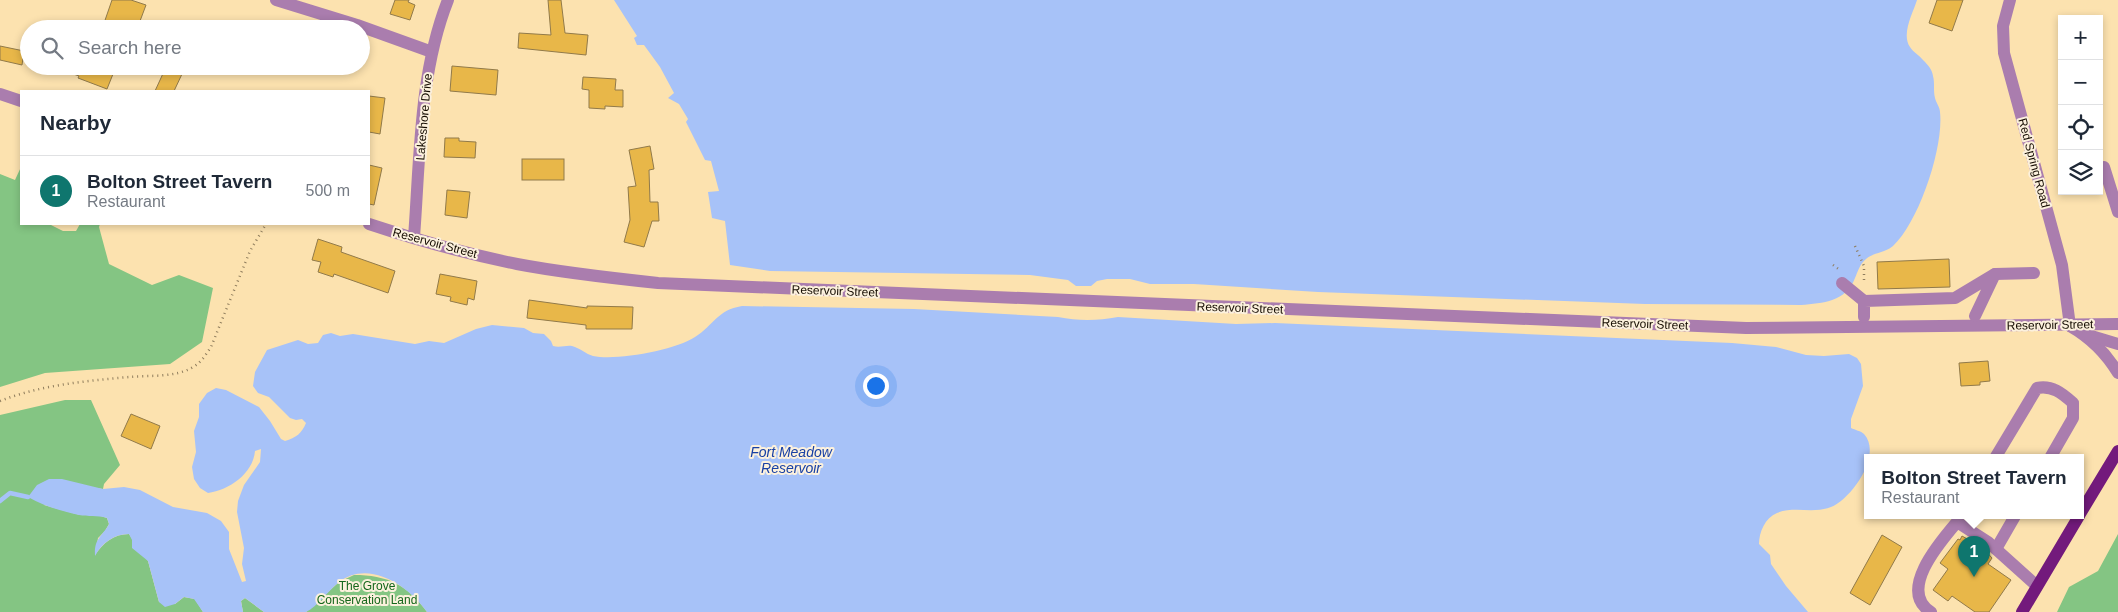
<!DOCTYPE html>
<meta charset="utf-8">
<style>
body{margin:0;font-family:Arial,sans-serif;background:#f2f2f3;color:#1f2937}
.controls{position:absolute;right:15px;top:15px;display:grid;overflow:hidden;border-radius:0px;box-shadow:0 2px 8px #0003}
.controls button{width:45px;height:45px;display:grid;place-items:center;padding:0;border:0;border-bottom:1px solid #e0e1e3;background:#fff;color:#1f2937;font:25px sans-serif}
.you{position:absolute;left:875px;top:385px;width:18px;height:18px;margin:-12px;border:4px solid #fff;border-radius:50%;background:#1a73e8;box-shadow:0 0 0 8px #1a73e833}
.badge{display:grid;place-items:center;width:32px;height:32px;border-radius:50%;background:#0f766e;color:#fff;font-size:16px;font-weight:700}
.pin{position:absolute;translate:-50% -41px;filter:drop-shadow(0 1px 2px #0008)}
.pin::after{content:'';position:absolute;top:26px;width:18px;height:15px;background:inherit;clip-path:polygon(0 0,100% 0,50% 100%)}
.popup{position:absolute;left:1864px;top:454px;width:220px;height:65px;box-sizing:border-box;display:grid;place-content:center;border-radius:0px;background:#fff;filter:drop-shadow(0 1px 4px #0005);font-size:16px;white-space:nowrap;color:#747a83}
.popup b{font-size:19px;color:#1f2937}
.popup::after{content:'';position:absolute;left:50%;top:100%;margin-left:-10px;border:10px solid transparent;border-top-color:#fff}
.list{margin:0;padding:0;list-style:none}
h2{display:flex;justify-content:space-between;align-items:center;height:65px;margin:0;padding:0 20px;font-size:21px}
h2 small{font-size:16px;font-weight:400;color:#747a83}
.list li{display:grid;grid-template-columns:32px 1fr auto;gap:15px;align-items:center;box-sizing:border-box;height:70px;padding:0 20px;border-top:1px solid #e0e1e3}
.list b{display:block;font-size:19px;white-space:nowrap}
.list p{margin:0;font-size:16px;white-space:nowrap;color:#747a83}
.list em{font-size:16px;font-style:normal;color:#747a83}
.icon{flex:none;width:28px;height:28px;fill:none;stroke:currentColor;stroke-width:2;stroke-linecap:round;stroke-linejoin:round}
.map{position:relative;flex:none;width:2118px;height:612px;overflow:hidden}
.search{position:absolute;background:#fff;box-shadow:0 2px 8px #0003;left:20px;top:20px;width:350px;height:55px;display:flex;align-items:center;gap:12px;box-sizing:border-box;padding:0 18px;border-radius:28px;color:#747a83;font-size:19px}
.panel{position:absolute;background:#fff;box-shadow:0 2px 8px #0003;left:20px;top:90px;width:350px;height:135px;border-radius:0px}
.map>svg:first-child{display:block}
</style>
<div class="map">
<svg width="2118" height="612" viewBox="0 0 2118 612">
<rect width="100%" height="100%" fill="#fce2af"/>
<g fill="#84c583">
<path d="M 21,167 L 21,224 L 49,224 L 63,231 L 76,231 L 80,224 L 100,224 L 99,227 L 109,264 L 152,285 L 179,275 L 213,288 L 202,342 L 170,364 L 45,373 L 0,387 L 0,174 L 15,180 Z"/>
<path d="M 65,400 L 91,400 L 120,465 L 104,484 L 103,489 L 82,486 L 44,505 L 80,515 L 98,515 L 107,518 L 109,524 L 105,531 L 98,538 L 95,555 C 103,543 114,534 129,534 L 148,561 L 159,602 L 175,604 L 184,597 L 195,599 L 203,612 L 0,612 L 0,415 Z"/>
<path d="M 2118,534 L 2118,612 L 2057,612 L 2069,587 L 2098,571 Z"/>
<path d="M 354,575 C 387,575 408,585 427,612 L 306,612 L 339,582 Z"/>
<path d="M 245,598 L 264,612 L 243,612 L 241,601 Z"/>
</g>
<g fill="#a7c2f8">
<path d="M 614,0 L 1917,0 C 1913,13 1901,34 1910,47 C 1913,52 1919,55 1923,60 C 1928,65 1932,69 1933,76 C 1935,83 1933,91 1935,98 C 1936,103 1940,107 1940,112 C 1944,147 1919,222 1893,246 C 1883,254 1874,252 1866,259 C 1860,264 1858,271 1855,278 C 1846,302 1823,303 1801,305 L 1645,304 L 1318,292 L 1194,284 L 1150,284 L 1130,279 L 1107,279 L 1097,281 L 1091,286 L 1076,286 L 1068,280 L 1030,275 L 770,271 L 730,265 L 725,221 L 712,218 L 708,192 L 719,191 L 711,161 L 705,160 L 686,122 L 688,119 L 679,104 L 668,98 L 674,93 L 660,67 L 644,45 L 637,45 L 634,38 L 637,36 Z"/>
<path d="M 742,306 L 914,309 L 1058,317 C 1078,321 1097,321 1118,317 L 1236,324 L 1275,323 L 1732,343 L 1776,347 L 1806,355 L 1824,356 L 1849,354 L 1857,358 L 1861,364 L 1863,386 L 1851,419 L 1851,428 C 1855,430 1861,431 1864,434 C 1883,455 1851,499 1831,507 C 1814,514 1794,506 1777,513 C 1765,518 1759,532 1759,544 L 1770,555 L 1771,564 L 1786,586 L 1808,612 L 427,612 C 409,586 368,558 338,583 C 327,592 318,606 306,612 L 264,612 L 245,598 L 241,601 L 243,612 L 203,612 L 194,599 L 184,597 L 175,604 L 165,607 L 159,602 L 148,561 L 132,548 L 132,540 L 129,534 C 114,534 102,543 95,556 C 94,538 102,537 109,524 L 107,518 C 97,515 88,517 79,515 C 61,511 44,506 28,497 L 37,485 L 49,479 L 62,479 L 103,489 L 124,487 L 140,490 L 173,507 L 207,513 L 221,521 L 229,532 L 229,549 L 242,582 L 246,581 L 242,564 L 244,548 L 237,512 L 238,501 L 244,485 L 260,462 L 261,449 L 255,451 C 253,474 229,490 208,493 L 200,488 L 194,479 L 192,467 L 196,452 L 194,431 L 199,417 L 199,404 L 207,393 L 216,388 L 226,390 L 259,407 L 270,421 L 281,439 L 285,441 C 296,438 302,433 306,423 L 302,419 L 296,420 L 290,418 L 269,397 L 258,393 L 253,386 L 255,372 L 267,350 L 298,340 L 308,344 L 318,343 L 323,335 L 331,333 L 340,336 L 353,334 L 415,344 L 429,341 L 444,343 L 476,329 L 492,325 L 524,328 L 533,333 L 544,334 L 551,341 L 553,346 C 560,348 566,345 572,346 C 580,348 586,354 593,356 C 617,361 675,350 695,337 C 714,325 717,310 742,306 Z"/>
</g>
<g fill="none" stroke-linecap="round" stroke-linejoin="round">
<path stroke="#a7c2f8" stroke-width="4.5" d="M 0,501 L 10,493 L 28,497"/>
</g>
<g fill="#e8b749" stroke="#917a4a">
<path d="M 112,0 L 131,0 L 146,5 L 137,29 L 102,29 Z"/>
<path d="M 395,0 L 409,0 L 408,2 L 415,5 L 410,20 L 390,14 Z"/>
<path d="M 548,0 L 561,0 L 565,33 L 588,35 L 586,55 L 518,48 L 519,33 L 551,35 Z"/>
<path d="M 1937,0 L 1963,0 L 1952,31 L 1929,23 Z"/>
<path d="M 0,46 L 24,51 L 22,65 L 0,60 Z"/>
<path d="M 57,66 L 110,66 L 108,72 L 113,74 L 107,89 L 78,78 L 79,76 L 57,68 Z"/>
<path d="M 452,66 L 498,70 L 496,95 L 450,91 Z"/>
<path d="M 166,67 L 182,74 L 174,91 L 155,91 Z"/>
<path d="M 583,77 L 616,79 L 615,90 L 623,90 L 623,107 L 605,106 L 605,109 L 589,108 L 589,90 L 582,89 Z"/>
<path d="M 369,96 L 385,98 L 380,134 L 369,132 Z"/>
<path d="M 445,138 L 459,138 L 459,141 L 476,142 L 475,158 L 444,157 Z"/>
<path d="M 650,146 L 654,169 L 649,170 L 650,202 L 658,202 L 659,221 L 652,221 L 644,247 L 624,242 L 630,220 L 628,187 L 636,186 L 629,150 Z"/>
<rect x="522" y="159" width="42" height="21"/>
<path d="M 369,165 L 382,168 L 374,205 L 369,204 Z"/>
<path d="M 447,190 L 470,192 L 467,218 L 445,215 Z"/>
<path d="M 318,239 L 342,247 L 341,252 L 395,271 L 388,293 L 334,274 L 333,277 L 318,272 L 321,262 L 312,260 Z"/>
<path d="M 1949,259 L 1950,287 L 1878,289 L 1877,262 Z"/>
<path d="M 440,274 L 477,281 L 474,300 L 468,298 L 467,305 L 450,301 L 451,297 L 436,294 Z"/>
<path d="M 529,300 L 587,308 L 587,306 L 633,307 L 632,329 L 586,329 L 586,325 L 527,318 Z"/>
<path d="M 1988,361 L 1990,381 L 1980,382 L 1980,385 L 1961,386 L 1959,363 Z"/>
<path d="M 131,414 L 160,426 L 151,449 L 121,436 Z"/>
<path d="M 1882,535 L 1902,547 L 1870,605 L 1850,593 Z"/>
<path d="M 1962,536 L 1983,548 L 1992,558 L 1988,564 L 2011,580 L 1989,612 L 1975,612 L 1952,596 L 1948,601 L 1933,590 L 1948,569 L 1940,563 L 1958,539 L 1960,540 Z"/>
</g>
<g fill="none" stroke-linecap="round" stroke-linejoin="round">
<g stroke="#8f7d5d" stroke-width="2.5" stroke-dasharray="1 4" stroke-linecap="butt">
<path d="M 1855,246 L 1864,266 L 1864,282"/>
<path d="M 1833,265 L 1840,270"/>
<path d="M 0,401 C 41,385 85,381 129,377 C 149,375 175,378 193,367 C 202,362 206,354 211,347 L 250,251 L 266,224"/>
</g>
<g stroke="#aa7dae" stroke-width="12">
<path d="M 276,0 L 357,25 L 432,52"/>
<path d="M 2010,0 L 2003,26 L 2004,53 L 2062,265 L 2070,326"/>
<path d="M 0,94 L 21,101"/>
<path d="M 2104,167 L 2118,212"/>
<path d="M 369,224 C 417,240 467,254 517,264 C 564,273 611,278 658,283 L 1746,328 L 2118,324"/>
<path d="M 414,237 C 420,159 419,73 448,0"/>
<path d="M 1995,274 L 2034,273"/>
<path d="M 1842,283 L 1864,301"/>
<path d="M 1864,317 L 1864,301 L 1955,298 L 1995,274 L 1975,316"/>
<path d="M 2070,326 C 2091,338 2106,353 2118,373"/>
<path d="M 2088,335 L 2118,344"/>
<path d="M 1995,458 L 2037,388 C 2052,385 2062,393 2073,403 L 2073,418 L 2050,458"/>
<path d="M 1996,549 L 2015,516"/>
<path d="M 1931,612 C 1897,591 1940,542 1957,522 L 1988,542 L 2037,586"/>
</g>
<g stroke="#731a7c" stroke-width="12">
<path d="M 2080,514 L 2118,451"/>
<path d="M 2022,612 L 2079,516"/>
</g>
</g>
<g text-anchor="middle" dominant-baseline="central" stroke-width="4" stroke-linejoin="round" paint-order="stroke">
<g font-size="12" fill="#140b00" stroke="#fcf1dd">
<text transform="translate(424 117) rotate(-85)">Lakeshore Drive</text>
<text transform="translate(2034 163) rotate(75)">Red Spring Road</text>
<text transform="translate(435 243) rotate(15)">Reservoir Street</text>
<text transform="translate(835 291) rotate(2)">Reservoir Street</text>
<text transform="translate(1240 308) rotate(2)">Reservoir Street</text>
<text transform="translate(1645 324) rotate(2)">Reservoir Street</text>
<text transform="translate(2050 325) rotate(-1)">Reservoir Street</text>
</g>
<g font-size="12" fill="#15671b" stroke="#fcf1dd">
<text x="367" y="586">The Grove<tspan x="367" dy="14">Conservation Land</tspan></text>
</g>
<g font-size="14" font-style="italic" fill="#1941a4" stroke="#fcf1dd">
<text x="791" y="452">Fort Meadow<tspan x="791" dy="16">Reservoir</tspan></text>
</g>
</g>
</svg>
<div class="controls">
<button>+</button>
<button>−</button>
<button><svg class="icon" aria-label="locate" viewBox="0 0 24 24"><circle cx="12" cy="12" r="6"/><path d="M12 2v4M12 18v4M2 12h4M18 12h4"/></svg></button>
<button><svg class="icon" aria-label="layers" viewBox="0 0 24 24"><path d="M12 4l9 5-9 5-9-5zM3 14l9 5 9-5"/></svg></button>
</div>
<div class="you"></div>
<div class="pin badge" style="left:1974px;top:577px">1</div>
<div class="popup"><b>Bolton Street Tavern</b>Restaurant</div>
<div class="search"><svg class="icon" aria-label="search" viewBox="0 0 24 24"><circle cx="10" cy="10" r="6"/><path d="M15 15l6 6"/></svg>Search here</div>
<section class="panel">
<h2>Nearby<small></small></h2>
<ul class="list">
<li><span class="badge">1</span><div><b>Bolton Street Tavern</b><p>Restaurant</p></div><em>500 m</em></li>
</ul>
</section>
</div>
